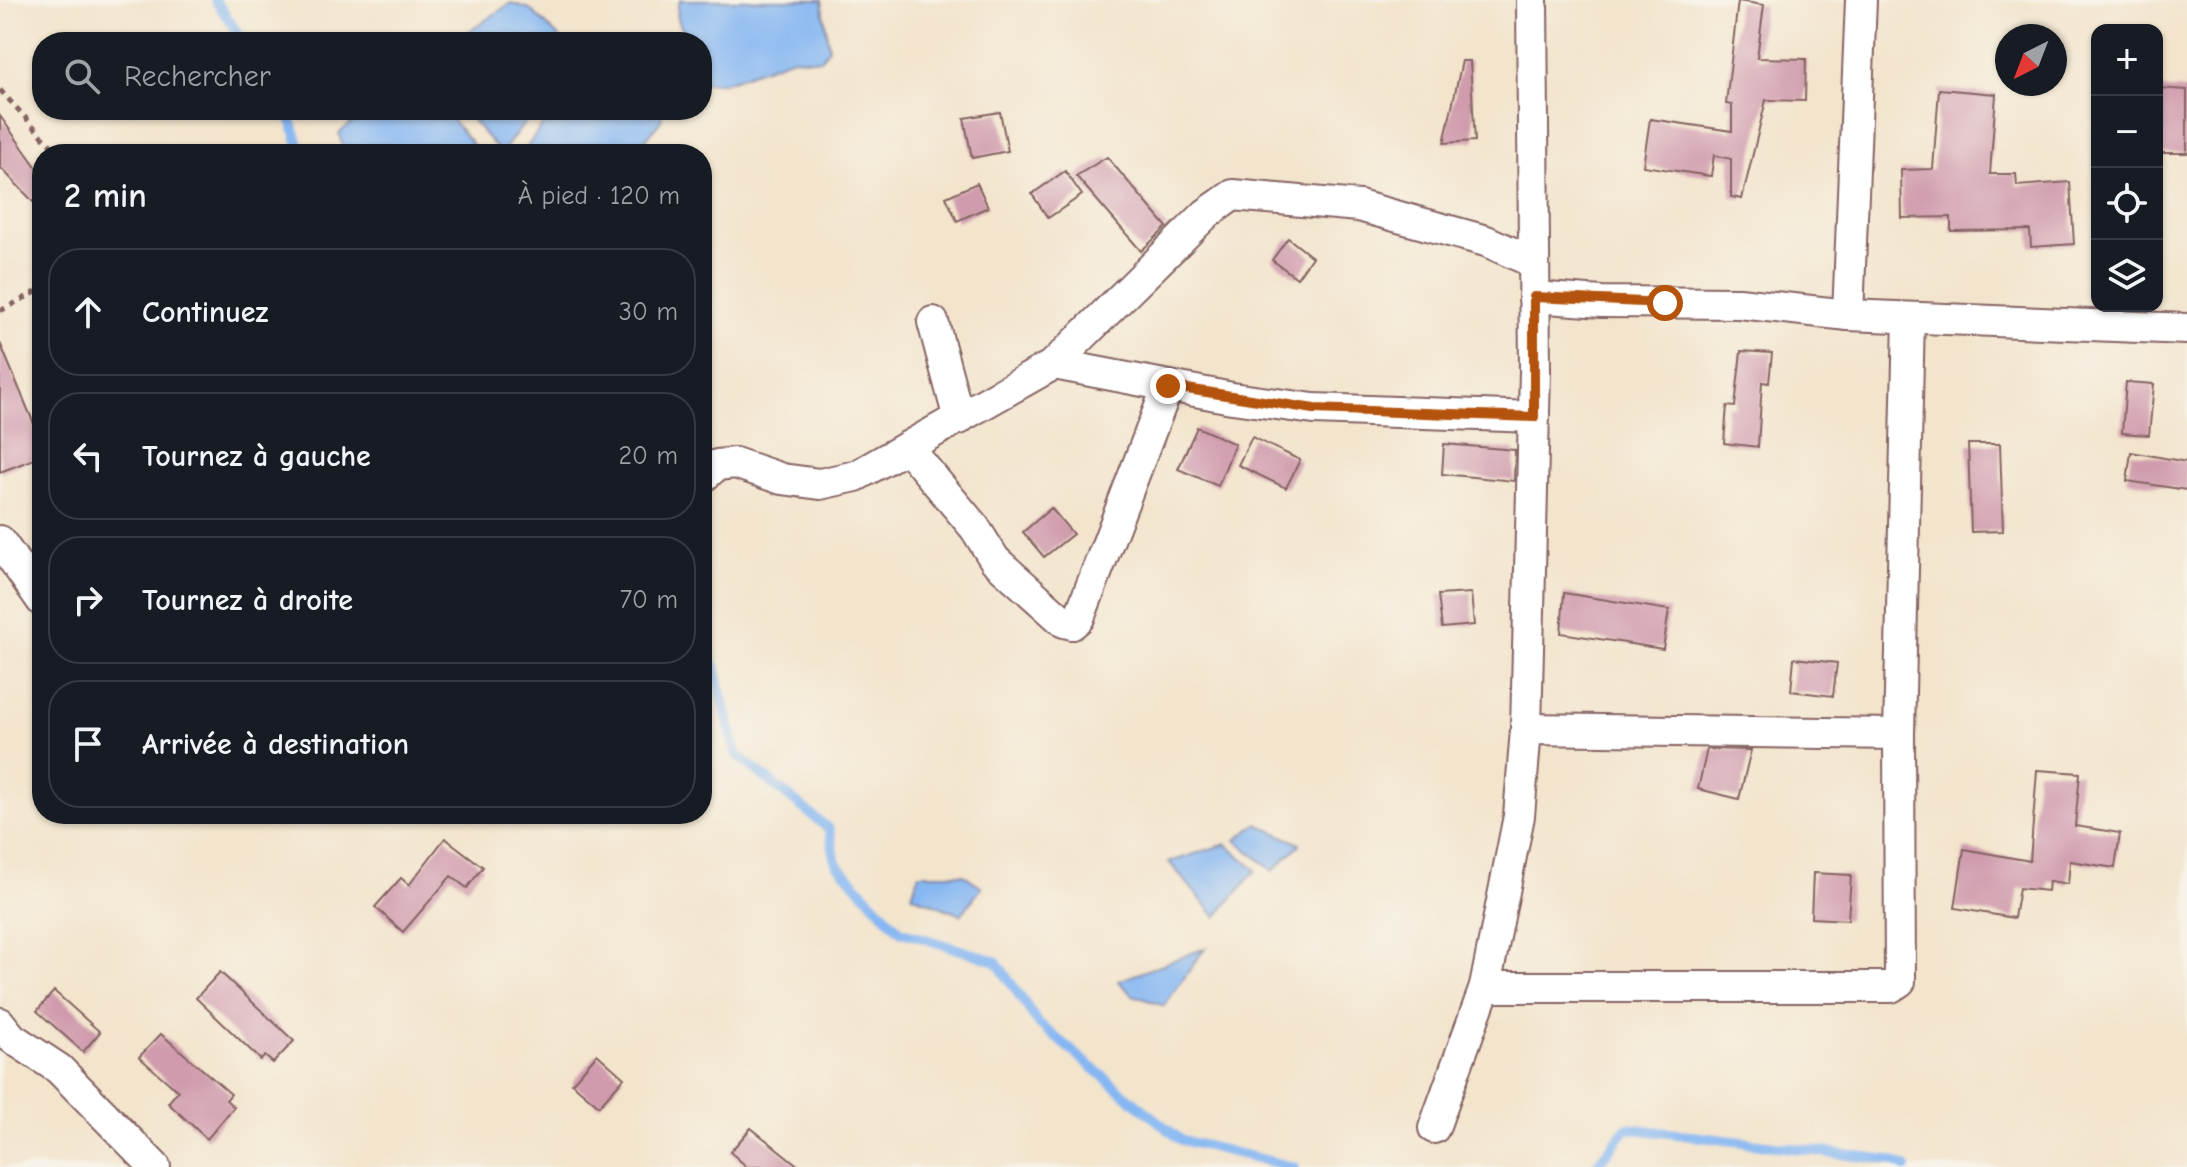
<!DOCTYPE html>
<html lang="fr">
<meta charset="utf-8">
<style>
body{margin:0;font-family:"Comic Neue",sans-serif;background:#20242c;color:#f1f3f6}
.controls{position:absolute;right:24px;top:24px;display:grid;overflow:hidden;border-radius:16px;box-shadow:0 2px 6px #0004}
.controls button{width:72px;height:72px;display:grid;place-items:center;padding:0;border:0;border-bottom:2px solid #363941;background:#171b24;color:#f1f3f6;font:40px sans-serif}
.compass{position:absolute;left:1995px;top:24px;width:72px;height:72px;border-radius:50%;background:#171b24;box-shadow:0 2px 6px #0004;rotate:222deg}
.stop{position:absolute;width:24px;height:24px;margin:-18px;border:6px solid #b45309;border-radius:50%;background:#fff}
.stop.end{background:#b45309;border-color:#fff;box-shadow:0 2px 8px #0008}
.list{margin:0;padding:0;list-style:none}
h2{display:flex;justify-content:space-between;align-items:center;height:104px;margin:0;padding:0 32px;font-size:34px}
h2 small{font-size:26px;font-weight:400;color:#9ea1a6}
.list li{display:grid;grid-template-columns:52px 1fr auto;gap:24px;align-items:center;box-sizing:border-box;height:128px;margin:0 16px 16px;padding:0 16px;border:2px solid #363941;border-radius:32px}
.list b{display:block;font-size:30px;white-space:nowrap}
.list em{font-size:26px;font-style:normal;color:#9ea1a6}
.icon{flex:none;width:44px;height:44px;fill:none;stroke:currentColor;stroke-width:2;stroke-linecap:round;stroke-linejoin:round}
.map{position:relative;flex:none;width:2187px;height:1167px;overflow:hidden}
.search{position:absolute;background:#171b24;box-shadow:0 2px 6px #0004;left:32px;top:32px;width:680px;height:88px;display:flex;align-items:center;gap:20px;box-sizing:border-box;padding:0 28px;border-radius:32px;color:#9ea1a6;font-size:30px}
.panel{position:absolute;background:#171b24;box-shadow:0 2px 6px #0004;left:32px;top:144px;width:680px;height:680px;border-radius:32px}
.map>svg:first-child{display:block}
</style>
<div class="map">
<svg width="2187" height="1167" viewBox="0 0 2187 1167">
<rect width="100%" height="100%" fill="#f7f3e8"/>
<filter id="ink" filterUnits="userSpaceOnUse"><feTurbulence type="fractalNoise" baseFrequency=".0125" numOctaves="2"/><feDisplacementMap in="SourceGraphic" scale="16" xChannelSelector="R" yChannelSelector="G"/><feConvolveMatrix kernelMatrix="1 2 1 2 8 2 1 2 1" color-interpolation-filters="sRGB"/></filter>
<filter id="wash" filterUnits="userSpaceOnUse"><feTurbulence type="fractalNoise" baseFrequency=".006" numOctaves="4" result="noise"/><feDisplacementMap in="SourceGraphic" scale="32" xChannelSelector="R" yChannelSelector="G"/><feGaussianBlur stdDeviation="1.8" result="paint"/><feColorMatrix in="noise" values="0 0 0 0 0 0 0 0 0 0 0 0 0 0 0 0 0 1.4 0 .05"/><feComposite in="paint" operator="in"/></filter>
<g filter="url(#wash)">
<rect width="100%" height="100%" fill="#f3e4cc"/>
<g fill="#86b7f2" stroke="#686b8e" stroke-width="2">
<path d="M 680,0 L 822,0 L 829,48 L 820,60 L 793,58 L 726,82 L 706,83 L 702,72 L 702,42 L 691,42 C 681,27 673,19 680,0 Z"/>
<path d="M 511,3 L 530,9 L 564,42 L 453,42 Z"/>
<path d="M 368,110 L 444,110 L 481,154 L 370,154 L 366,150 L 344,154 L 339,133 Z"/>
<path d="M 463,110 L 535,110 L 501,153 Z"/>
<path d="M 553,110 L 662,110 L 661,121 L 633,154 L 522,154 Z"/>
<path d="M 1257,824 L 1300,844 L 1273,871 L 1236,840 Z"/>
<path d="M 1226,844 L 1256,870 L 1216,917 L 1169,862 Z"/>
<path d="M 919,874 L 963,874 L 982,887 L 961,915 L 912,895 Z"/>
<path d="M 1205,948 L 1164,1006 L 1133,995 L 1118,981 Z"/>
</g>
<g fill="none" stroke-linecap="round" stroke-linejoin="round">
<g stroke="#86b7f2" stroke-width="10">
<path d="M 215,0 L 244,42"/>
<path d="M 288,110 L 302,154"/>
<path d="M 702,641 L 715,667 L 736,754 L 829,829 L 836,863 L 900,931 L 996,961 L 1038,1023 L 1181,1140 L 1294,1167"/>
<path d="M 1595,1167 L 1627,1128 L 1890,1160 L 1906,1167"/>
</g>
</g>
<g id="blocks">
<g fill="#d09bad">
<path d="M 1738,1 L 1764,5 L 1757,58 L 1806,59 L 1805,101 L 1766,100 L 1742,199 L 1731,197 L 1731,159 L 1714,155 L 1711,176 L 1643,166 L 1650,119 L 1732,131 L 1732,105 L 1726,104 Z"/>
<path d="M 1462,61 L 1470,61 L 1475,141 L 1444,143 Z"/>
<path d="M 2157,88 L 2187,90 L 2187,153 L 2157,153 Z"/>
<path d="M 1939,89 L 1996,94 L 1990,174 L 2016,174 L 2017,186 L 2070,182 L 2074,244 L 2031,247 L 2030,230 L 1951,231 L 1951,217 L 1902,218 L 1901,170 L 1933,169 Z"/>
<path d="M 1000,112 L 1008,151 L 972,158 L 964,118 Z"/>
<path d="M 0,116 L 42,175 L 42,211 L 0,167 Z"/>
<path d="M 1107,157 L 1167,227 L 1141,251 L 1076,176 Z"/>
<path d="M 1065,171 L 1082,195 L 1048,218 L 1032,194 Z"/>
<path d="M 977,183 L 988,207 L 957,221 L 946,197 Z"/>
<path d="M 1288,238 L 1312,257 L 1297,278 L 1272,260 Z"/>
<path d="M 0,343 L 42,443 L 42,456 L 0,472 Z"/>
<path d="M 1741,351 L 1772,353 L 1769,383 L 1762,382 L 1758,447 L 1724,443 L 1727,406 L 1735,407 Z"/>
<path d="M 2126,382 L 2154,384 L 2149,435 L 2122,433 Z"/>
<path d="M 1197,427 L 1235,444 L 1218,486 L 1178,469 Z"/>
<path d="M 1252,437 L 1300,460 L 1286,488 L 1238,465 Z"/>
<path d="M 1444,444 L 1515,450 L 1514,481 L 1442,474 Z"/>
<path d="M 1968,444 L 2000,444 L 2003,531 L 1971,532 Z"/>
<path d="M 2131,452 L 2187,462 L 2187,490 L 2127,481 Z"/>
<path d="M 1051,508 L 1073,534 L 1044,557 L 1023,532 Z"/>
<path d="M 1471,593 L 1474,625 L 1442,628 L 1438,595 Z"/>
<path d="M 1564,593 L 1669,610 L 1663,649 L 1561,633 Z"/>
<path d="M 1794,658 L 1837,663 L 1833,696 L 1791,691 Z"/>
<path d="M 1707,749 L 1751,750 L 1739,799 L 1698,789 Z"/>
<path d="M 2037,770 L 2080,773 L 2075,826 L 2120,833 L 2115,868 L 2070,861 L 2068,884 L 2049,881 L 2048,891 L 2019,888 L 2014,918 L 1955,908 L 1964,849 L 2030,861 Z"/>
<path d="M 445,838 L 483,867 L 467,888 L 451,876 L 403,932 L 375,907 L 401,878 L 409,885 Z"/>
<path d="M 1813,873 L 1851,875 L 1848,920 L 1811,918 Z"/>
<path d="M 220,972 L 294,1041 L 273,1063 L 265,1056 L 261,1060 L 196,998 Z"/>
<path d="M 54,991 L 100,1032 L 83,1052 L 37,1011 Z"/>
<path d="M 161,1034 L 231,1094 L 226,1100 L 234,1107 L 207,1139 L 168,1103 L 178,1091 L 139,1057 Z"/>
<path d="M 597,1054 L 624,1078 L 599,1106 L 572,1083 Z"/>
<path d="M 751,1128 L 800,1167 L 747,1167 L 730,1152 Z"/>
</g>
</g>
</g>
<g filter="url(#ink)">
<use href="#blocks" fill-opacity="0" stroke="#856463" stroke-width="2"/>
<g fill="none" stroke-linecap="round" stroke-linejoin="round">
<g stroke="#856463" stroke-width="34">
<g id="street">
<path d="M 1534,297 L 1602,302 L 1739,303 L 1848,315 L 2187,329"/>
<path d="M 1848,315 L 1861,0"/>
<path d="M 933,322 L 959,419"/>
<path d="M 1054,364 L 1232,398 L 1314,409 L 1534,417"/>
<path d="M 907,447 L 975,528 L 995,560 L 1064,622 L 1072,624 L 1079,618 L 1168,386"/>
<path d="M 702,478 L 717,465 L 735,463 L 782,479 L 820,484 L 856,476 L 1054,364 L 1206,214 L 1233,195 L 1359,206 L 1486,241 L 1533,262"/>
<path d="M 0,541 L 42,601"/>
<path d="M 1526,729 L 1899,734"/>
<path d="M 1485,987 L 1891,987 L 1900,981 L 1899,734 L 1909,318"/>
<path d="M 0,1023 L 12,1038 L 59,1069 L 155,1167"/>
<path d="M 1434,1128 L 1485,987 L 1519,816 L 1526,729 L 1535,371 L 1532,0"/>
</g>
</g>
<g stroke="#856463" stroke-width="5" stroke-dasharray="6 6" stroke-linecap="butt">
<path d="M 0,90 L 59,154"/>
<path d="M 0,311 L 42,289"/>
</g>
<use href="#street" stroke="#fff" stroke-width="30"/>
</g>
</g>
<g fill="none" stroke-linecap="round" stroke-linejoin="round" filter="url(#ink)">
<path stroke="#b45309" stroke-width="10" d="M 1168,386 L 1314,409 L 1534,417 L 1534,297 L 1665,303"/>
</g>
</svg>
<div class="controls">
<button>+</button>
<button>−</button>
<button><svg class="icon" aria-label="locate" viewBox="0 0 24 24"><circle cx="12" cy="12" r="6"/><path d="M12 2v4M12 18v4M2 12h4M18 12h4"/></svg></button>
<button><svg class="icon" aria-label="layers" viewBox="0 0 24 24"><path d="M12 4l9 5-9 5-9-5zM3 14l9 5 9-5"/></svg></button>
</div>
<svg class="compass" viewBox="-18 -18 36 36"><path d="M0-13l5 13h-10z" fill="#e53935"/><path d="M0 13l5-13h-10z" fill="#9ea1a6"/></svg>
<div class="stop" style="left:1665px;top:303px"></div>
<div class="stop end" style="left:1168px;top:386px"></div>
<div class="search"><svg class="icon" aria-label="search" viewBox="0 0 24 24"><circle cx="10" cy="10" r="6"/><path d="M15 15l6 6"/></svg>Rechercher</div>
<section class="panel">
<h2>2 min<small>À pied · 120 m</small></h2>
<ul class="list">
<li><svg class="icon" aria-label="ahead" viewBox="0 0 24 24"><path d="M12 20V5M6 11l6-6 6 6"/></svg><div><b>Continuez</b></div><em>30 m</em></li>
<li><svg class="icon" aria-label="left" viewBox="0 0 24 24"><path d="M17 20v-9H6M10 6l-5 5 5 5"/></svg><div><b>Tournez à gauche</b></div><em>20 m</em></li>
<li><svg class="icon" aria-label="right" viewBox="0 0 24 24"><path d="M7 20v-9h11M14 6l5 5-5 5"/></svg><div><b>Tournez à droite</b></div><em>70 m</em></li>
<li><svg class="icon" aria-label="arrive" viewBox="0 0 24 24"><path d="M6 21V4h12l-3 4 3 4H6"/></svg><div><b>Arrivée à destination</b></div></li>
</ul>
</section>
</div>
